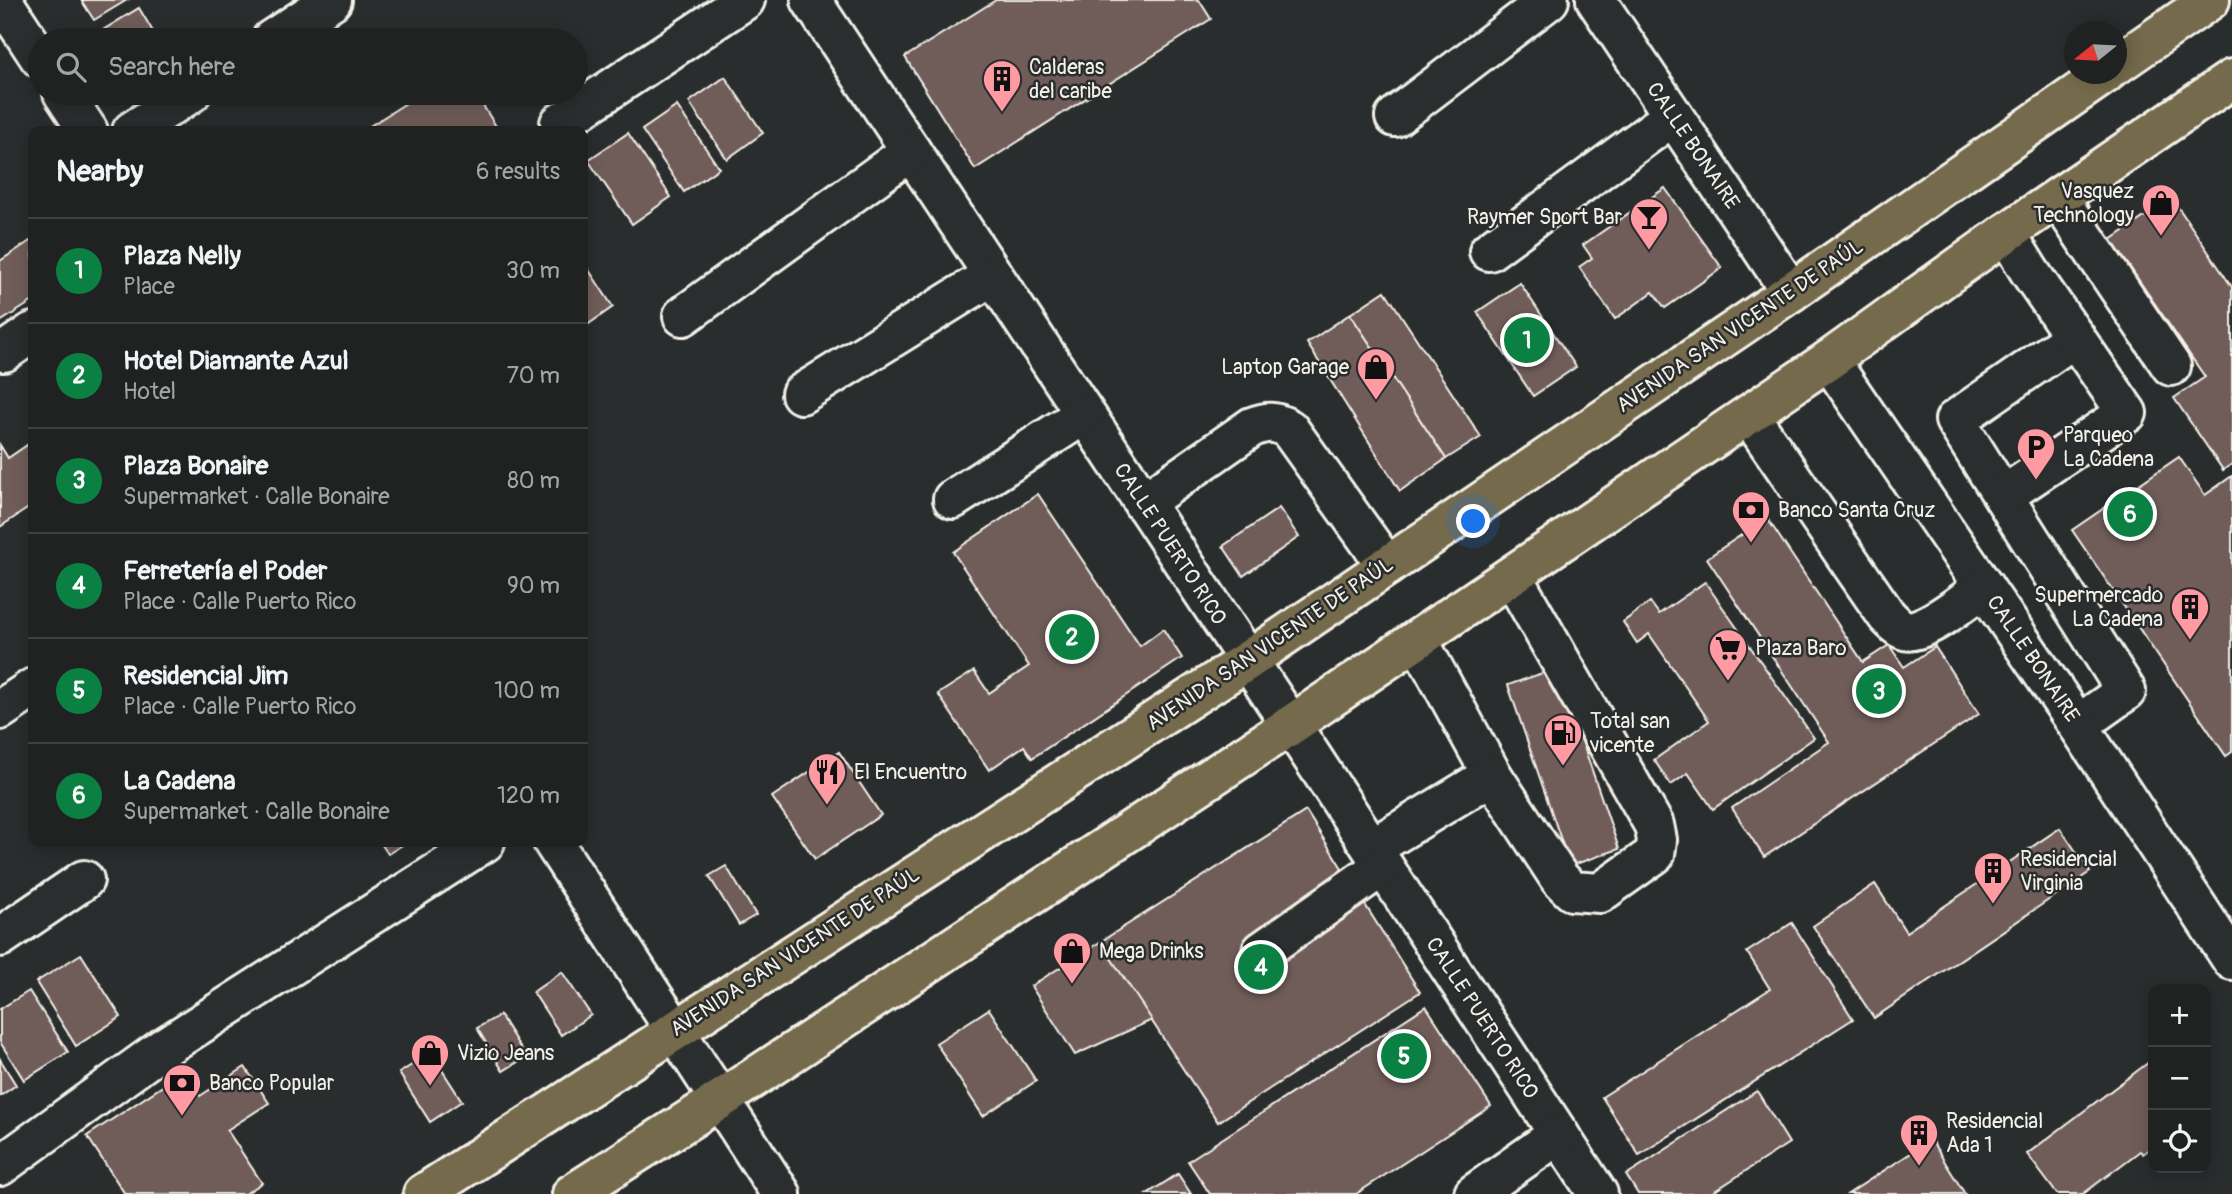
<!DOCTYPE html>
<meta charset="utf-8">
<style>
body{margin:0;font-family:Pangolin,sans-serif;background:#2d2f2f;color:#f1f3f6}
.controls{position:absolute;right:21px;bottom:21px;display:grid;overflow:hidden;border-radius:14px;box-shadow:0 4px 18px #0003}
.controls button{width:63px;height:63px;display:grid;place-items:center;padding:0;border:0;border-bottom:2px solid #3d3f40;background:#202222;color:#f1f3f6;font:35px sans-serif}
.compass{position:absolute;left:2064px;top:21px;width:63px;height:63px;border-radius:50%;background:#202222;box-shadow:0 4px 18px #0003;rotate:252deg}
.you{position:absolute;left:1474px;top:522px;width:24px;height:24px;margin:-18px;border:5px solid #fff;border-radius:50%;background:#1a73e8;box-shadow:0 0 0 10px #1a73e833}
.badge{display:grid;place-items:center;width:46px;height:46px;border-radius:50%;background:#0b8043;color:#fff;font-size:23px;font-weight:700}
.pin{position:absolute;translate:-50% -50%;border:4px solid #fff;box-shadow:0 2px 7px #0006}
.list{margin:0;padding:0;list-style:none}
h2{display:flex;justify-content:space-between;align-items:center;height:91px;margin:0;padding:0 28px;font-size:30px}
h2 small{font-size:23px;font-weight:400;color:#a2a4a5}
.list li{display:grid;grid-template-columns:46px 1fr auto;gap:21px;align-items:center;box-sizing:border-box;height:105px;padding:0 28px;border-top:2px solid #3d3f40}
.list b{display:block;font-size:26px;white-space:nowrap}
.list p{margin:0;font-size:23px;white-space:nowrap;color:#a2a4a5}
.list em{font-size:23px;font-style:normal;color:#a2a4a5}
.icon{flex:none;width:38px;height:38px;fill:none;stroke:currentColor;stroke-width:2;stroke-linecap:round;stroke-linejoin:round}
.map{position:relative;flex:none;width:2232px;height:1194px;overflow:hidden}
.search{position:absolute;background:#202222;box-shadow:0 4px 18px #0003;left:28px;top:28px;width:560px;height:77px;display:flex;align-items:center;gap:18px;box-sizing:border-box;padding:0 24px;border-radius:38px;color:#a2a4a5;font-size:26px}
.panel{position:absolute;background:#202222;box-shadow:0 4px 18px #0003;left:28px;top:126px;width:560px;height:721px;border-radius:14px}
.map>svg:first-child{display:block}
</style>
<div class="map">
<svg width="2232" height="1194" viewBox="0 0 2232 1194">
<rect width="100%" height="100%" fill="#2a2d2e"/>
<filter id="ink" filterUnits="userSpaceOnUse"><feTurbulence type="fractalNoise" baseFrequency=".0143" numOctaves="2"/><feDisplacementMap in="SourceGraphic" scale="14" xChannelSelector="R" yChannelSelector="G"/><feConvolveMatrix kernelMatrix="1 2 1 2 8 2 1 2 1" color-interpolation-filters="sRGB"/></filter>
<g filter="url(#ink)">
<g fill="#6f5d5a" stroke="#f4f1e8" stroke-width="2">
<path d="M 81,0 L 127,0 L 94,20 Z"/>
<path d="M 996,0 L 1199,0 L 1211,19 L 975,169 L 905,57 Z"/>
<path d="M 139,8 L 158,40 L 96,40 L 93,36 Z"/>
<path d="M 725,77 L 763,133 L 727,159 L 689,102 Z"/>
<path d="M 422,93 L 475,93 L 499,131 L 362,131 Z"/>
<path d="M 677,106 L 719,168 L 684,192 L 642,130 Z"/>
<path d="M 628,133 L 671,197 L 632,224 L 588,160 Z"/>
<path d="M 1665,188 L 1722,268 L 1665,308 L 1653,292 L 1615,319 L 1579,267 L 1592,258 L 1583,245 Z"/>
<path d="M 2172,198 L 2232,287 L 2232,464 L 2223,470 L 2174,398 L 2205,377 L 2111,240 Z"/>
<path d="M 33,239 L 33,301 L 0,322 L 0,261 Z"/>
<path d="M 583,261 L 613,307 L 583,328 Z"/>
<path d="M 1520,283 L 1576,367 L 1533,396 L 1477,312 Z"/>
<path d="M 1385,291 L 1481,437 L 1446,459 L 1350,314 Z"/>
<path d="M 1350,314 L 1446,459 L 1400,491 L 1307,343 Z"/>
<path d="M 33,441 L 33,505 L 0,527 L 0,445 L 8,458 Z"/>
<path d="M 2179,457 L 2205,495 L 2232,476 L 2232,752 L 2226,756 L 2072,530 Z"/>
<path d="M 1038,494 L 1140,646 L 1163,629 L 1182,658 L 1032,758 L 1024,746 L 989,770 L 938,694 L 974,671 L 989,693 L 1029,666 L 953,552 Z"/>
<path d="M 1279,508 L 1299,537 L 1243,576 L 1223,546 Z"/>
<path d="M 1767,518 L 1863,662 L 1889,645 L 1904,667 L 1935,647 L 1979,714 L 1764,857 L 1732,808 L 1829,742 L 1707,558 Z"/>
<path d="M 1705,582 L 1814,738 L 1713,809 L 1688,773 L 1671,785 L 1654,760 L 1709,721 L 1649,634 L 1637,643 L 1623,622 L 1650,602 L 1659,614 Z"/>
<path d="M 1557,668 L 1619,849 L 1570,866 L 1508,685 Z"/>
<path d="M 839,752 L 881,815 L 815,859 L 772,797 Z"/>
<path d="M 1306,811 L 1420,992 L 1218,1122 L 1100,942 Z"/>
<path d="M 2060,828 L 2090,872 L 1874,1018 L 1813,926 L 1875,884 L 1906,932 Z"/>
<path d="M 380,842 L 407,842 L 388,854 Z"/>
<path d="M 726,866 L 756,915 L 739,925 L 709,876 Z"/>
<path d="M 1792,923 L 1853,1019 L 1639,1155 L 1602,1097 L 1770,989 L 1747,952 Z"/>
<path d="M 1100,942 L 1152,1020 L 1075,1055 L 1031,986 Z"/>
<path d="M 81,954 L 121,1017 L 76,1046 L 36,982 Z"/>
<path d="M 562,972 L 591,1015 L 561,1035 L 533,992 Z"/>
<path d="M 29,991 L 68,1052 L 24,1080 L 0,1042 L 0,1009 Z"/>
<path d="M 1426,1006 L 1491,1106 L 1356,1194 L 1210,1194 L 1188,1161 Z"/>
<path d="M 989,1009 L 1036,1081 L 983,1116 L 936,1043 Z"/>
<path d="M 500,1015 L 526,1057 L 503,1071 L 477,1028 Z"/>
<path d="M 431,1053 L 462,1101 L 430,1122 L 399,1073 Z"/>
<path d="M 0,1059 L 16,1085 L 0,1096 Z"/>
<path d="M 2153,1059 L 2153,1146 L 2143,1154 L 2140,1151 L 2083,1194 L 2057,1194 L 2027,1154 Z"/>
<path d="M 245,1067 L 269,1103 L 227,1130 L 262,1183 L 245,1194 L 125,1194 L 87,1136 L 184,1072 L 200,1096 Z"/>
<path d="M 1757,1091 L 1789,1143 L 1710,1194 L 1638,1194 L 1626,1175 Z"/>
<path d="M 1931,1140 L 1965,1194 L 1848,1194 Z"/>
<path d="M 1178,1174 L 1191,1194 L 1147,1194 Z"/>
</g>
<g fill="none" stroke-linecap="round" stroke-linejoin="round">
<g stroke="#f4f1e8" stroke-width="44">
<g id="minor">
<path d="M 2,0 L 40,58"/>
<path d="M 811,0 L 1291,725 L 1598,1194"/>
<path d="M 1596,0 L 1791,292"/>
<path d="M 271,40 L 332,0"/>
<path d="M 63,93 L 88,131"/>
<path d="M 1395,117 L 1549,0"/>
<path d="M 560,123 L 745,0"/>
<path d="M 132,131 L 191,93"/>
<path d="M 2058,198 L 2171,366"/>
<path d="M 1489,251 L 1673,116"/>
<path d="M 683,316 L 911,151"/>
<path d="M 2075,337 L 1955,420 L 2126,691 L 2078,725"/>
<path d="M 4,352 L 33,332"/>
<path d="M 1829,360 L 2078,725 L 2232,960"/>
<path d="M 801,394 L 993,275"/>
<path d="M 1749,415 L 1887,616 C 1892,621 1898,628 1905,630 C 1922,636 1968,598 1984,587"/>
<path d="M 2003,496 L 2127,413 L 2030,272 L 2006,233"/>
<path d="M 953,499 L 1085,414"/>
<path d="M 1143,503 L 1252,427 C 1267,421 1275,421 1289,429 L 1387,566"/>
<path d="M 1418,640 L 1492,775 L 1560,879 L 1572,891 L 1600,893 L 1655,854 L 1657,840 L 1654,825 L 1512,576"/>
<path d="M 0,710 L 33,688"/>
<path d="M 553,842 L 781,1194"/>
<path d="M 1372,848 L 1492,775"/>
<path d="M 0,937 L 84,880"/>
<path d="M 1262,951 L 1383,866"/>
<path d="M 0,1166 L 163,1048 L 485,842"/>
<path d="M 1474,1194 L 1559,1134"/>
</g>
</g>
<g stroke="#f4f1e8" stroke-width="44">
<g id="major">
<path d="M 2116,65 L 2210,0"/>
<path d="M 423,1194 L 1247,661 L 1791,292 L 2105,74"/>
<path d="M 572,1194 L 720,1100 L 1291,725 L 1829,360 L 2006,233 L 2232,79"/>
</g>
</g>
<use href="#minor" stroke="#2a2d2e" stroke-width="38"/>
<use href="#major" stroke="#746b4b" stroke-width="38"/>
</g>
</g>
<defs>
<g id="building-pin" transform="scale(2.0125)"><path d="M0 17L-7.5 6A9.5 9.5 0 1 1 7.5 6Z" fill="#ff9aa2" stroke="#2a2d2e"/><path d="M-4-6H4V6H1V3H-1V6H-4ZM-2.5-4.3h1.7v1.8h-1.7ZM.8-4.3h1.7v1.8H.8ZM-2.5-1h1.7V.8h-1.7ZM.8-1h1.7V.8H.8Z" fill="#111"/></g>
<g id="shop-pin" transform="scale(2.0125)"><path d="M0 17L-7.5 6A9.5 9.5 0 1 1 7.5 6Z" fill="#ff9aa2" stroke="#2a2d2e"/><path d="M-5-2.5h2.3a2.7 3.5 0 0 1 5.4 0H5L5.5 6h-11ZM-1.5-2.5h3a1.5 2.3 0 0 0-3 0Z" fill="#111"/></g>
<g id="bar-pin" transform="scale(2.0125)"><path d="M0 17L-7.5 6A9.5 9.5 0 1 1 7.5 6Z" fill="#ff9aa2" stroke="#2a2d2e"/><path d="M-6-5H6L.8 .8V4.5H3.5V6h-7V4.5H-.8V.8Z" fill="#111"/></g>
<g id="parking-pin" transform="scale(2.0125)"><path d="M0 17L-7.5 6A9.5 9.5 0 1 1 7.5 6Z" fill="#ff9aa2" stroke="#2a2d2e"/><path d="M-3.5-5.5H1a3.5 3.5 0 0 1 0 7H-1V5.5H-3.5ZM-1-3.4V-.6H.8a1.4 1.4 0 0 0 0-2.8Z" fill="#111"/></g>
<g id="bank-pin" transform="scale(2.0125)"><path d="M0 17L-7.5 6A9.5 9.5 0 1 1 7.5 6Z" fill="#ff9aa2" stroke="#2a2d2e"/><path d="M-6-4H6V4H-6ZM0-2.3a2.3 2.3 0 1 0 0 4.6a2.3 2.3 0 1 0 0-4.6Z" fill="#111"/></g>
<g id="supermarket-pin" transform="scale(2.0125)"><path d="M0 17L-7.5 6A9.5 9.5 0 1 1 7.5 6Z" fill="#ff9aa2" stroke="#2a2d2e"/><path d="M-6-5.5h2.5l.6 2H6L4.5 2H-2.5L-4.4-4H-6ZM-1.5 3.2a1.3 1.3 0 1 0 .1 0ZM3 3.2a1.3 1.3 0 1 0 .1 0Z" fill="#111"/></g>
<g id="fuel-pin" transform="scale(2.0125)"><path d="M0 17L-7.5 6A9.5 9.5 0 1 1 7.5 6Z" fill="#ff9aa2" stroke="#2a2d2e"/><path d="M-5.5-6h7V0h2V4h1.3V-2.5L3-4.5l.8-.8L6-3V5H2.5V1h-1V6h-7ZM-4.2-4.7v3.2H.2V-4.7Z" fill="#111"/></g>
<g id="restaurant-pin" transform="scale(2.0125)"><path d="M0 17L-7.5 6A9.5 9.5 0 1 1 7.5 6Z" fill="#ff9aa2" stroke="#2a2d2e"/><path d="M-5-6h1v4h1v-4h1v4h1v-4h1v5L-1.5 .5V6h-2V.5L-5-1ZM5-6V6H3V1.5H1.5Q1.5-4 5-6Z" fill="#111"/></g>
</defs>
<g fill-rule="evenodd">
<use href="#building-pin" x="1002" y="79"/>
<use href="#shop-pin" x="2161" y="203"/>
<use href="#bar-pin" x="1649" y="217"/>
<use href="#shop-pin" x="1376" y="367"/>
<use href="#parking-pin" x="2036" y="447"/>
<use href="#bank-pin" x="1751" y="510"/>
<use href="#building-pin" x="2190" y="607"/>
<use href="#supermarket-pin" x="1728" y="648"/>
<use href="#fuel-pin" x="1563" y="733"/>
<use href="#restaurant-pin" x="827" y="772"/>
<use href="#building-pin" x="1993" y="871"/>
<use href="#shop-pin" x="1072" y="951"/>
<use href="#shop-pin" x="430" y="1053"/>
<use href="#bank-pin" x="182" y="1083"/>
<use href="#building-pin" x="1919" y="1133"/>
</g>
<g text-anchor="middle" dominant-baseline="central" stroke-width="5" stroke-linejoin="round" paint-order="stroke">
<g font-size="21" fill="#f4f1e8" stroke="#2a2d2e" text-anchor="start">
<text x="1029" y="67">Calderas<tspan x="1029" dy="24">del caribe</tspan></text>
<text x="2134" y="191" text-anchor="end">Vasquez<tspan x="2134" dy="24">Technology</tspan></text>
<text x="1622" y="217" text-anchor="end">Raymer Sport Bar</text>
<text x="1349" y="367" text-anchor="end">Laptop Garage</text>
<text x="2063" y="435">Parqueo<tspan x="2063" dy="24">La Cadena</tspan></text>
<text x="1778" y="510">Banco Santa Cruz</text>
<text x="2163" y="595" text-anchor="end">Supermercado<tspan x="2163" dy="24">La Cadena</tspan></text>
<text x="1755" y="648">Plaza Baro</text>
<text x="1590" y="721">Total san<tspan x="1590" dy="24">vicente</tspan></text>
<text x="854" y="772">El Encuentro</text>
<text x="2020" y="859">Residencial<tspan x="2020" dy="24">Virginia</tspan></text>
<text x="1099" y="951">Mega Drinks</text>
<text x="457" y="1053">Vizio Jeans</text>
<text x="209" y="1083">Banco Popular</text>
<text x="1946" y="1121">Residencial<tspan x="1946" dy="24">Ada 1</tspan></text>
</g>
<g font-size="21" fill="#f4f1e8" stroke="#2a2d2e">
<text transform="translate(1693 146) rotate(56)">CALLE BONAIRE</text>
<text transform="translate(1740 326) rotate(-34)">AVENIDA SAN VICENTE DE PAÚL</text>
<text transform="translate(1170 544) rotate(57)">CALLE PUERTO RICO</text>
<text transform="translate(1270 644) rotate(-34)">AVENIDA SAN VICENTE DE PAÚL</text>
<text transform="translate(2033 659) rotate(56)">CALLE BONAIRE</text>
<text transform="translate(795 952) rotate(-33)">AVENIDA SAN VICENTE DE PAÚL</text>
<text transform="translate(1482 1018) rotate(57)">CALLE PUERTO RICO</text>
</g>
</g>
</svg>
<div class="controls">
<button>+</button>
<button>−</button>
<button><svg class="icon" aria-label="locate" viewBox="0 0 24 24"><circle cx="12" cy="12" r="6"/><path d="M12 2v4M12 18v4M2 12h4M18 12h4"/></svg></button>
</div>
<svg class="compass" viewBox="-18 -18 36 36"><path d="M0-13l5 13h-10z" fill="#e53935"/><path d="M0 13l5-13h-10z" fill="#a2a4a5"/></svg>
<div class="you"></div>
<div class="pin badge" style="left:1527px;top:340px">1</div>
<div class="pin badge" style="left:1072px;top:637px">2</div>
<div class="pin badge" style="left:1879px;top:691px">3</div>
<div class="pin badge" style="left:1261px;top:967px">4</div>
<div class="pin badge" style="left:1404px;top:1056px">5</div>
<div class="pin badge" style="left:2130px;top:514px">6</div>
<div class="search"><svg class="icon" aria-label="search" viewBox="0 0 24 24"><circle cx="10" cy="10" r="6"/><path d="M15 15l6 6"/></svg>Search here</div>
<section class="panel">
<h2>Nearby<small>6 results</small></h2>
<ul class="list">
<li><span class="badge">1</span><div><b>Plaza Nelly</b><p>Place</p></div><em>30 m</em></li>
<li><span class="badge">2</span><div><b>Hotel Diamante Azul</b><p>Hotel</p></div><em>70 m</em></li>
<li><span class="badge">3</span><div><b>Plaza Bonaire</b><p>Supermarket · Calle Bonaire</p></div><em>80 m</em></li>
<li><span class="badge">4</span><div><b>Ferretería el Poder</b><p>Place · Calle Puerto Rico</p></div><em>90 m</em></li>
<li><span class="badge">5</span><div><b>Residencial Jim</b><p>Place · Calle Puerto Rico</p></div><em>100 m</em></li>
<li><span class="badge">6</span><div><b>La Cadena</b><p>Supermarket · Calle Bonaire</p></div><em>120 m</em></li>
</ul>
</section>
</div>
